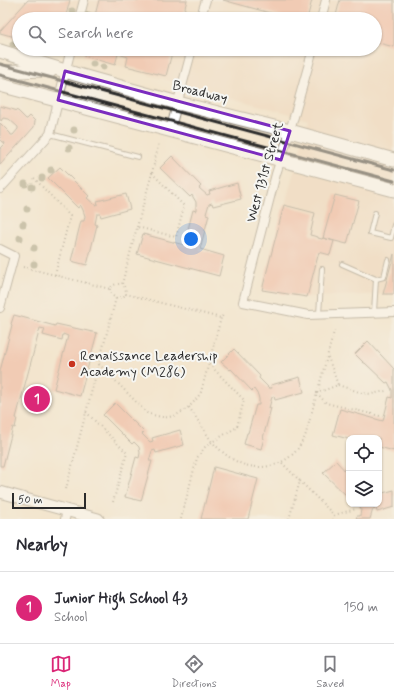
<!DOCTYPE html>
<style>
body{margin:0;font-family:Mynerve,sans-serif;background:#f7f7f7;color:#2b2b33}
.controls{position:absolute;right:12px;bottom:12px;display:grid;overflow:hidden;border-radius:8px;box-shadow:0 1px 3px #0004}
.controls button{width:36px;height:36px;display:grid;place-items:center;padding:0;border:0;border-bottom:1px solid #e1e1e2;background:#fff;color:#2b2b33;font:20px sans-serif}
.scale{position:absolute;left:12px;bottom:10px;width:74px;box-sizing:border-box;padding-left:4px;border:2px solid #2b2b2b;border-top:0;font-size:11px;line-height:14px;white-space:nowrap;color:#2b2b2b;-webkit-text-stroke:3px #f6f6f2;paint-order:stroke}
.you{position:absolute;left:191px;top:239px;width:14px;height:14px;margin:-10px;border:3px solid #fff;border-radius:50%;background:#1a73e8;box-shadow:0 0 0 6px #1a73e833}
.badge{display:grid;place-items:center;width:26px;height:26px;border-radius:50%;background:#db2777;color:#fff;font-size:13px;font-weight:700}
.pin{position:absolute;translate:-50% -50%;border:2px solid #fff;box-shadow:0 1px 4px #0006}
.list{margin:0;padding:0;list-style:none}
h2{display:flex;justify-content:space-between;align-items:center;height:52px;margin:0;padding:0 16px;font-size:17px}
h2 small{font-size:13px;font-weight:400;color:#7c7c81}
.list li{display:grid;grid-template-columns:26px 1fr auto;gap:12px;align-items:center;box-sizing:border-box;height:72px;padding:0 16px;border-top:1px solid #e1e1e2}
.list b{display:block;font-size:15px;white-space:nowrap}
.list p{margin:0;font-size:13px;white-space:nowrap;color:#7c7c81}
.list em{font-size:13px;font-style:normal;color:#7c7c81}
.icon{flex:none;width:22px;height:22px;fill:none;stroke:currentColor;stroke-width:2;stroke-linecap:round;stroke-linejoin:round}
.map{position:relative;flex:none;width:394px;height:519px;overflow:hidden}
.search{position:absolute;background:#fff;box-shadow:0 1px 3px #0004;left:12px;right:12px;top:12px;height:44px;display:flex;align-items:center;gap:10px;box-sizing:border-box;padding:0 14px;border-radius:22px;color:#7c7c81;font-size:15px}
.sheet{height:124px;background:#fff}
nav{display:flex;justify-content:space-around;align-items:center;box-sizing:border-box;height:56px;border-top:1px solid #e1e1e2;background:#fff;font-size:11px;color:#7c7c81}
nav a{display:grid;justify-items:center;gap:2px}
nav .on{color:#db2777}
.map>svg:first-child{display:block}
</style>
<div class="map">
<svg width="394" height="519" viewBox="0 0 394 519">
<rect width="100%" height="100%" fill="#f6f6f2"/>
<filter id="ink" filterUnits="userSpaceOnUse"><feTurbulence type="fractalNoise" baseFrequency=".025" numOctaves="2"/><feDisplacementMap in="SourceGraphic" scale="8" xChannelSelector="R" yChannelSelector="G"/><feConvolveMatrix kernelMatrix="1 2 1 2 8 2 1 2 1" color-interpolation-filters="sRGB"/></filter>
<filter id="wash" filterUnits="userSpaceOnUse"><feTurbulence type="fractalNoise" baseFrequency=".012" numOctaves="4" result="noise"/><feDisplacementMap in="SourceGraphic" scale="16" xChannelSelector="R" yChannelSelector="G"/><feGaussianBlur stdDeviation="0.9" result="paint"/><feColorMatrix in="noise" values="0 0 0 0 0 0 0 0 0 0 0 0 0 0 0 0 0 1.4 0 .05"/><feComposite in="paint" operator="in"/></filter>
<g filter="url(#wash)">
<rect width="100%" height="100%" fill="#f3e5ce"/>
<path fill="#efd6bc" d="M 0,0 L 394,0 L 394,294 L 307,297 L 262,290 L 308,119 L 55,49 L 375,49 L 375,19 L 19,19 L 19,39 L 0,34 Z"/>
<g id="blocks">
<g fill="#f0aa94">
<path d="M 28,0 L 70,0 L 65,19 L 19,19 L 19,38 L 0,33 L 0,31 Z"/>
<path d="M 99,0 L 187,0 L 182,19 L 94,19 Z"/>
<path d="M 223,0 L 312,0 L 307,19 L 292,19 Z"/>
<path d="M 340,0 L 394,0 L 394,47 L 375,42 L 375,19 L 335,19 Z"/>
<path d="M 86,49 L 173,49 L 166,76 L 126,66 L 128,57 L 118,54 L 115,65 L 84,56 Z"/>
<path d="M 0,106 L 18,111 L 26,119 L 27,119 L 30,116 L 35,121 L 34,127 L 0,165 L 0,149 L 5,144 L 4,142 L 2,142 L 0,140 L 0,123 L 10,133 L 11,135 L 13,135 L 18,129 L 18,127 L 9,119 L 3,118 L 1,121 L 0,119 Z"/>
<path d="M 172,156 L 201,186 L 199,188 L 207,195 L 210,194 L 209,191 L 237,183 L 241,199 L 213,206 L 212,203 L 209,204 L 206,214 L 209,215 L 200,249 L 224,256 L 219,276 L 137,254 L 143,234 L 184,245 L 193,210 L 196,211 L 196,202 L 193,197 L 192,195 L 190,197 L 160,168 Z"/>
<path d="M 60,167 L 89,196 L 87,198 L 95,205 L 98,204 L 97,201 L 126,194 L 130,209 L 101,217 L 100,214 L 97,214 L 95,224 L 97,225 L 87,265 L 71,261 L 81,221 L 84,221 L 85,216 L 83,210 L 81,206 L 80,205 L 78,208 L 48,178 Z"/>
<path d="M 335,195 L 359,201 L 347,244 L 323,238 Z"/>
<path d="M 284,205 L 315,213 L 310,235 L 318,237 L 318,238 L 322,239 L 323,238 L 334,241 L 330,255 L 319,252 L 307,297 L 262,290 Z"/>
<path d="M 394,254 L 394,294 L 383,294 Z"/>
<path d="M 14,315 L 55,326 L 56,324 L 97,333 L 80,396 L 54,389 L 68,336 L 63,334 L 62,340 L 43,335 L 45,329 L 40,328 L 16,418 L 17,418 L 15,428 L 13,427 L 3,466 L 0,466 L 0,371 L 12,325 L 11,324 Z"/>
<path d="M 368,341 L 394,369 L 394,451 L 379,447 L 379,438 L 349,438 L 349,439 L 333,435 L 340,409 L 383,421 L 389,397 L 392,398 L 392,390 L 388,382 L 386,383 L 365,363 L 364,363 L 355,354 Z"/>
<path d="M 234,349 L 260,376 L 259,378 L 269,388 L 272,388 L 271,385 L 300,377 L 304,392 L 275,400 L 274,396 L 272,397 L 269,408 L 271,408 L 263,438 L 264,438 L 261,449 L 244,444 L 247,433 L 248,433 L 256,405 L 259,405 L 259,399 L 258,395 L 254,389 L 252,391 L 231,369 L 230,370 L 221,362 Z"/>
<path d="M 115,403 L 144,432 L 142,434 L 150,442 L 153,441 L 152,438 L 180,430 L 184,445 L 156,453 L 155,450 L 152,451 L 149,461 L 152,461 L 141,501 L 125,497 L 136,457 L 139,458 L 140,453 L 139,447 L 134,442 L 132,444 L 103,415 Z"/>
<path d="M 336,461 L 349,475 L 349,498 L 323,473 Z"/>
<path d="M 214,467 L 258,479 L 248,519 L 201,519 Z"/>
<path d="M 394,490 L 394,507 L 377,512 L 376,508 L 373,509 L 370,519 L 356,519 L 357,516 L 360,516 L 360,515 L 361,510 L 359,504 L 379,504 L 379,494 Z"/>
</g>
</g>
</g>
<g filter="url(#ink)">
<use href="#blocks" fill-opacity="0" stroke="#8f887c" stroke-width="1"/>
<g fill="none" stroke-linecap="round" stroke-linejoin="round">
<g stroke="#8f887c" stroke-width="6">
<g id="service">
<path d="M 50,134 L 138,157"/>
<path d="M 375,213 L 370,233 L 391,238 L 394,225"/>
<path d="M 342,264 L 376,279 L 374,312"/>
<path d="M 376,279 L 384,277 L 388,260"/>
<path d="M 319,314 L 322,269"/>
</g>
</g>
<g stroke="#8f887c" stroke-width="10">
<g id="minor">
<path d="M 79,19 L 84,0"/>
<path d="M 200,19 L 206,0"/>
<path d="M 321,19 L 326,0"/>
<path d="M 313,49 L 290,131 L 276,174 L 243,302 L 308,315 L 394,312"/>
<path d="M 170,131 L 192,49"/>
<path d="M 0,189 L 50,134 L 71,49"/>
<path d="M 0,249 L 14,256 L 0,308"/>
<path d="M 65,519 L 67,510"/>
</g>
</g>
<g stroke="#8f887c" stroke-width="13">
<path id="secondary" d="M 0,492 L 98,519"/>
</g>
<g stroke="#8f887c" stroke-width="15">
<g id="primary">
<path d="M 0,51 L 75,74 L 178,103 L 290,131 L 394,160"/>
<path d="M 0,72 L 42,70 L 50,71"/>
<path d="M 0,85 L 394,190"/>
</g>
</g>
<g stroke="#8f887c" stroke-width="2" stroke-dasharray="1 3" stroke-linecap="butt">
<path d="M 152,173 L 159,142"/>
<path d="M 34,178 L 70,216 L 55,275 L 110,289 C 113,284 116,284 122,284"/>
<path d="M 137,227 L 152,173 L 184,206 L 176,237 L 137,227 L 122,284 C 125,287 126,289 126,294 L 221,318 L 224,314"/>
<path d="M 23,267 L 55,275"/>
<path d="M 116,298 L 123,297 L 126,294"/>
<path d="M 328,357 L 338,385 L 317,393 L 326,403 L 380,416"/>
<path d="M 99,364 L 147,413 C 153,415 162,418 169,417 C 183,414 194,404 201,392 L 221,318"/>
<path d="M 338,385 L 362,393 L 371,394 L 386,391"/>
<path d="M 189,407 L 212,442 L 237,427 L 244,400 L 209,364"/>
<path d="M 86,412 L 127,453 L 113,502"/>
<path d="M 282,463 L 300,481 L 289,519"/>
<path d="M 300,481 L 334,515 L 333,519"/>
<path d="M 66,489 L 116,298 C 112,296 111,294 110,289"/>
<path d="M 334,515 L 356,509"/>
<path d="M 181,519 L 197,458 L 205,447 L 212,442 C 219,449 225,455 234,460 C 252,471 276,469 292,455 C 298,450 301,443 305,437 L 335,328"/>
</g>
<use href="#service" stroke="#fff" stroke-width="4"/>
<use href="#minor" stroke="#fff" stroke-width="8"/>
<use href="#secondary" stroke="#fff" stroke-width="11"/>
<use href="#primary" stroke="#fff" stroke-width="13"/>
<g stroke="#2b2b2b" stroke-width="3">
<path d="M 0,64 L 394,170"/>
<path d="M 0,75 L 394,181"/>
</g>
</g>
<g fill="#9b9980">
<circle cx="72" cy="11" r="3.5"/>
<circle cx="88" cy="15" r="3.5"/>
<circle cx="13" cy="44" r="3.5"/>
<circle cx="93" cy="64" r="3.5"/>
<circle cx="103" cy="67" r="3.5"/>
<circle cx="74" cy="130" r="3.5"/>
<circle cx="69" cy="148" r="3.5"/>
<circle cx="51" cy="170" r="3.5"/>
<circle cx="42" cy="178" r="3.5"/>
<circle cx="25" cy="184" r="3.5"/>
<circle cx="32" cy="187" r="3.5"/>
<circle cx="27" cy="209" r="3.5"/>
<circle cx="23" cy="224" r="3.5"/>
<circle cx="20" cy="238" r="3.5"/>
<circle cx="34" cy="248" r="3.5"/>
<circle cx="34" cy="264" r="3.5"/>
</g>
</g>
<path d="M0 0H394V519H0ZM 65,71 L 290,131 L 281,160 L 58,100 Z" fill="#f3e5ce" fill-opacity=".55" fill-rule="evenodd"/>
<path fill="none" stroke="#7b2cbf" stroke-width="3" stroke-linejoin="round" d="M 65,71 L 290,131 L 281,160 L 58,100 Z"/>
<circle fill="#c8321e" stroke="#f6f6f2" stroke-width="1.5" cx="72" cy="364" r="4"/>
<g text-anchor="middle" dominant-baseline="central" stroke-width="4" stroke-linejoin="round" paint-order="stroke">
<g font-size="14" fill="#2b2b2b" stroke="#f6f6f2">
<text transform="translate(200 92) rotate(14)">Broadway</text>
<text transform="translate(265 172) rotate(-74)">West 131st Street</text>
</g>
<g font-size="14" fill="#2b2b2b" stroke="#f6f6f2" text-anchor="start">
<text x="80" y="356">Renaissance Leadership<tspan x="80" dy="16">Academy (M286)</tspan></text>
</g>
</g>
</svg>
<div class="controls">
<button><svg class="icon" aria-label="locate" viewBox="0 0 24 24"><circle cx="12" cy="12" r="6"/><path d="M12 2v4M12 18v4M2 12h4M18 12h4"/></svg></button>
<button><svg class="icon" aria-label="layers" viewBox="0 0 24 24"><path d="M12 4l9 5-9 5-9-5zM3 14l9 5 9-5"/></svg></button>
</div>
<div class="scale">50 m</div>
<div class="you"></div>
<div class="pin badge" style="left:37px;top:399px">1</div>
<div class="search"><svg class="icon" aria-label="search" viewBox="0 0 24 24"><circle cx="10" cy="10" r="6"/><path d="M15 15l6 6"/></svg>Search here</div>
</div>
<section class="sheet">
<h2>Nearby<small></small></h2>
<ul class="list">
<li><span class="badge">1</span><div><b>Junior High School 43</b><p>School</p></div><em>150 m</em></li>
</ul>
</section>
<nav>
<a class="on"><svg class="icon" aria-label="map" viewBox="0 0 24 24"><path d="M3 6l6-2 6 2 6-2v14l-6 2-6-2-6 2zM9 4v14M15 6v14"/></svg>Map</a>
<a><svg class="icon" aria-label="directions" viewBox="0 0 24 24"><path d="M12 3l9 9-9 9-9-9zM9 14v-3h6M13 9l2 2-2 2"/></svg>Directions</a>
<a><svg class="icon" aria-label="saved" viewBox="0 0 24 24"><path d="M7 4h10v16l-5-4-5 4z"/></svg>Saved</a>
</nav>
